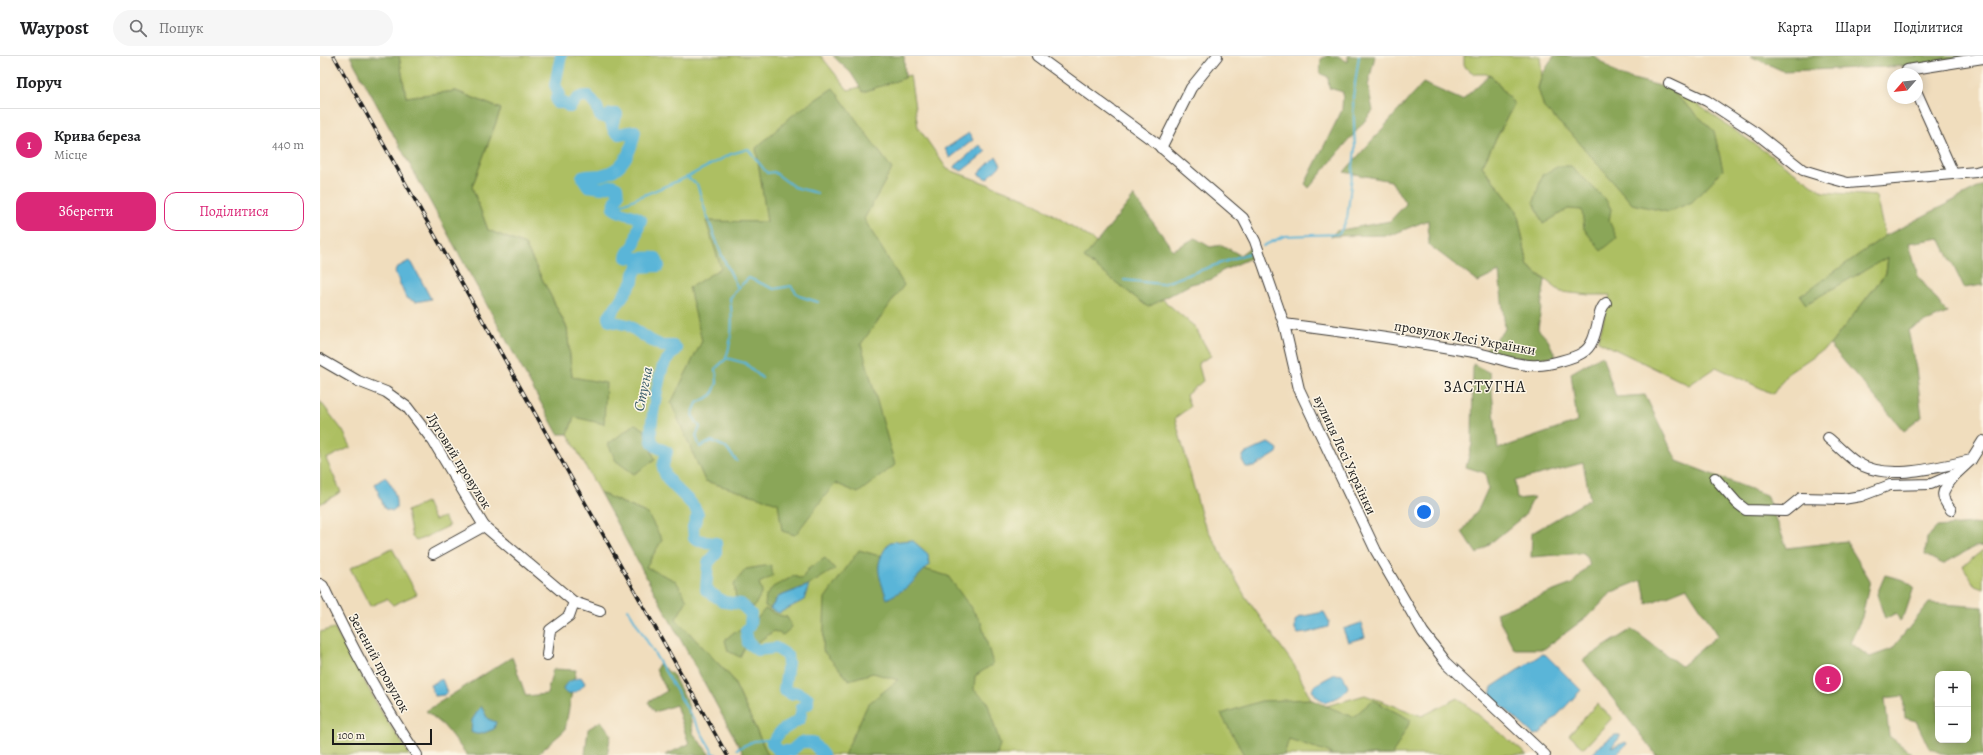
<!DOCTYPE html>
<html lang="uk">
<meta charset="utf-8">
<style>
body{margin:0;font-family:Alegreya,serif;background:#f6f6f6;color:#202124}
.controls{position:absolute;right:12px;bottom:12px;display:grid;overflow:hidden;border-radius:8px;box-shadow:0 2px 10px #0003}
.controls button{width:36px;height:36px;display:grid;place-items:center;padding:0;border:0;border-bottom:1px solid #e0e0e0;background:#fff;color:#202124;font:20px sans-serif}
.compass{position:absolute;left:1567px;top:12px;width:36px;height:36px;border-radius:50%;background:#fff;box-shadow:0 2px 10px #0003;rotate:242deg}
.scale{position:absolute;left:12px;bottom:10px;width:100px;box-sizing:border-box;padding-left:4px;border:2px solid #1c1c1c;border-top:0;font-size:11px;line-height:14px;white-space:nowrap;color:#1c1c1c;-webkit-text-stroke:3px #fcf5e5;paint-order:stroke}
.you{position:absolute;left:1104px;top:456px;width:14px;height:14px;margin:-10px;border:3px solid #fff;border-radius:50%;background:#1a73e8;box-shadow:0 0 0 6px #1a73e833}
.badge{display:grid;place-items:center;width:26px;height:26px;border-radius:50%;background:#db2777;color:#fff;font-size:13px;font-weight:700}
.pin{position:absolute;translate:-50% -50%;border:2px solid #fff;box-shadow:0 1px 4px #0006}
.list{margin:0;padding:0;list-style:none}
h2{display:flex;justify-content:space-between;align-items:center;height:52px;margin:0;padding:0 16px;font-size:17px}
h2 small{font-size:13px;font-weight:400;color:#757577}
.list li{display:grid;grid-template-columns:26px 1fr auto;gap:12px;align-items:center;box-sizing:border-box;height:72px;padding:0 16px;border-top:1px solid #e0e0e0}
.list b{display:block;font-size:15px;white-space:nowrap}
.list p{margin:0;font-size:13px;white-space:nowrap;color:#757577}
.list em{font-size:13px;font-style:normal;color:#757577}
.actions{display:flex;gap:8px;padding:12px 16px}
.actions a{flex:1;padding:9px 0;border:1px solid #db2777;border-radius:12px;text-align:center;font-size:14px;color:#db2777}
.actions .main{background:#db2777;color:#fff}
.icon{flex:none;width:22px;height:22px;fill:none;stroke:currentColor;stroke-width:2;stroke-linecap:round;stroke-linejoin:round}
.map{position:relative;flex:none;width:1663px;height:699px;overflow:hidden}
header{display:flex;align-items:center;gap:24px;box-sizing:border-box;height:56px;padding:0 20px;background:#fff;border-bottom:1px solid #e0e0e0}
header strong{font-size:19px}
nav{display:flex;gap:22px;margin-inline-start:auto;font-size:14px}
.search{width:280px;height:36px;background:#f6f6f6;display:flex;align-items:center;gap:10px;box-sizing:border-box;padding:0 14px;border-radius:22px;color:#757577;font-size:15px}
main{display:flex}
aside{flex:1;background:#fff}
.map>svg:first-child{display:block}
</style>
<header>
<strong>Waypost</strong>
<div class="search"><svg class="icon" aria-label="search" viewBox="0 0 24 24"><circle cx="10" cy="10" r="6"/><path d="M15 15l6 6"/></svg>Пошук</div>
<nav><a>Карта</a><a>Шари</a><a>Поділитися</a></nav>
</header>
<main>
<aside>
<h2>Поруч<small></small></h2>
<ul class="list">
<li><span class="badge">1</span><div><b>Крива береза</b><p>Місце</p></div><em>440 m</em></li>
</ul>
<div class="actions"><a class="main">Зберегти</a><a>Поділитися</a></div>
</aside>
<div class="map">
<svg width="1663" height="699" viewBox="0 0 1663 699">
<rect width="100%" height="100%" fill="#fcf5e5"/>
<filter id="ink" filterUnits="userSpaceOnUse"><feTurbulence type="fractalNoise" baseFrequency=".025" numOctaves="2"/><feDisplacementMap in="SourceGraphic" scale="8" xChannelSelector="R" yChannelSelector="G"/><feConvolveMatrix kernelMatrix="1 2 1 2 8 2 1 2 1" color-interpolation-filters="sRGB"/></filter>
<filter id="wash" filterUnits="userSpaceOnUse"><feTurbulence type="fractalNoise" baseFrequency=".012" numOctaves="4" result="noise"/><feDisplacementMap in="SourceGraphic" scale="16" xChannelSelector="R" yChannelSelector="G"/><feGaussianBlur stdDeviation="0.9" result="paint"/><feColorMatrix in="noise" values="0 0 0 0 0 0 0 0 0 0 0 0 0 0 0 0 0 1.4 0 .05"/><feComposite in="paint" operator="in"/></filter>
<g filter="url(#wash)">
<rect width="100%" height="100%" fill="#f0ddbd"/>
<g fill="#adbf62" stroke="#646e3f">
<path d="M 79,0 L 501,0 L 528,34 L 590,19 L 598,71 L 627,113 L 708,143 L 769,181 L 875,271 L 891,300 L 878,307 L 883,325 L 866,339 L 870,351 L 855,362 L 883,465 L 925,540 L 974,609 L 996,653 L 1045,639 L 1102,660 L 1138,642 L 1207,699 L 448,699 L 412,622 L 356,563 L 326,511 L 328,458 L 280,437 L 248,378 L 254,361 L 252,321 L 247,272 L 205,189 L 168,174 L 152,131 L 181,53 L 136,35 L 86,41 Z"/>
<path d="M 1144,0 L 1220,0 L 1222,19 L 1218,32 L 1225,52 L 1255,82 L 1394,75 L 1348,32 L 1357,34 L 1503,136 L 1556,140 L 1565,180 L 1481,240 L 1485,247 L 1568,200 L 1566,217 L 1510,289 L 1467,318 L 1453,338 L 1396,311 L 1369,329 L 1278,285 L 1290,239 L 1270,239 L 1241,236 L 1208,210 L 1197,155 L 1162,110 L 1194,48 L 1170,18 L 1155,18 L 1144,11 Z"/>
<path d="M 0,345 L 23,375 L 31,391 L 6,403 L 21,436 L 0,448 Z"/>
<path d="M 106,446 L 114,464 L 124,461 L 129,470 L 97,485 L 92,481 L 87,455 Z"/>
<path d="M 72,492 L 97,538 L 73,549 L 67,543 L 50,550 L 30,512 Z"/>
<path d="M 1663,494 L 1663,533 L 1655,530 L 1643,510 Z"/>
<path d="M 14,572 L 64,660 L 90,699 L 0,699 L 0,576 Z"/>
<path d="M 1277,648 L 1292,662 L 1264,692 L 1249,679 Z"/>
</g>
<g fill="#8aa658" stroke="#53613a" fill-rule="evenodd">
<path d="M 30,0 L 79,0 L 86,41 L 136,35 L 181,53 L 152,131 L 168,174 L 205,189 L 247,272 L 252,321 L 286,327 L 284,368 L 254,361 L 248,378 L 238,378 Z"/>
<path d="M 513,0 L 584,0 L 585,22 L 543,36 L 531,17 Z"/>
<path d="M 1007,0 L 1018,0 L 1028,6 L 1028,0 L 1055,0 L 1048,30 L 1053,55 L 989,132 L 985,128 L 1022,54 L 1023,36 L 1009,32 L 1008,21 L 1000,17 L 1001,3 Z"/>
<path d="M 1234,0 L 1274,0 L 1298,19 L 1348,32 L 1394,75 L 1403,114 L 1372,146 L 1348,156 L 1312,148 L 1255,82 L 1224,52 L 1218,32 L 1222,19 Z"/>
<path d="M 1430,0 L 1652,0 L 1593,10 L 1463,15 Z"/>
<path d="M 1170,18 L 1194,48 L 1162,110 L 1197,155 L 1208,210 L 1225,224 L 1218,273 L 1228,284 L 1236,301 L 1208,303 L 1163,296 L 1185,273 L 1179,216 L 1158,226 L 1109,189 L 1108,164 L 1071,179 L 1011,180 L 1016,175 L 1070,165 L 1086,148 L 1071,125 L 1024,116 L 1103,27 L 1142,44 Z"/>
<path d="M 513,32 L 572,113 L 544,163 L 584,229 L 541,288 L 575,409 L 538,437 L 515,427 L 475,479 L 462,475 L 458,447 L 385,425 L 351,347 L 382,285 L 369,232 L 401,212 L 386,165 L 447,166 L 436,92 L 474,58 Z"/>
<path d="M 1239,110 L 1251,110 L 1286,144 L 1291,153 L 1289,165 L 1297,182 L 1281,195 L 1264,173 L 1262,154 L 1248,153 L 1223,168 L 1214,146 L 1222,119 Z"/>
<path d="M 1663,129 L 1663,229 L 1644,232 L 1620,182 L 1589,187 L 1598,220 L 1627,257 L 1588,274 L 1596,313 L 1602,361 L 1584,375 L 1510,289 L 1566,217 L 1568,201 L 1486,248 L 1480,240 L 1565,180 Z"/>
<path d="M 814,140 L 853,194 L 875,182 L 890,191 L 902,189 L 920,199 L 932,190 L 933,201 L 902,215 L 893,223 L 871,228 L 828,251 L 764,202 Z"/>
<path d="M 1282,299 L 1296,341 L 1325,339 L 1357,405 L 1446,439 L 1467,492 L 1526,485 L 1550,524 L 1542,561 L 1530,587 L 1550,601 L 1572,593 L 1609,547 L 1663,551 L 1663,699 L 1625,699 L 1609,692 L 1596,665 L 1585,662 L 1583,640 L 1565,642 L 1569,680 L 1594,699 L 1336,699 L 1263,604 L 1312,573 L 1361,610 L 1398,579 L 1367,532 L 1327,548 L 1322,524 L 1292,536 L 1271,558 L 1224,593 L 1194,593 L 1176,557 L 1252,528 L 1270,508 L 1264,497 L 1211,501 L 1212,477 L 1270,443 L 1263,407 L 1195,425 L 1197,443 L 1214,441 L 1205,459 L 1157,498 L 1142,476 L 1159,452 L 1168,432 L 1165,417 L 1146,411 L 1152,388 L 1153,308 L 1170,317 L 1178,393 L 1257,366 L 1251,317 ZM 1618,618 L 1648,618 L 1648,684 L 1618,684 Z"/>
<path d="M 315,368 L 324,373 L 335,404 L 314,418 L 296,405 L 288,388 Z"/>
<path d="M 280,437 L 328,458 L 342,484 L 326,511 L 356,525 L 367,544 L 356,563 L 412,622 L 448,699 L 424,699 Z"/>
<path d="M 1652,468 L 1663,469 L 1663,490 L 1654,491 L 1623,508 L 1605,499 L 1607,482 L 1617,471 Z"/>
<path d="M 539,494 L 628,520 L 661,566 L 673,608 L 655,620 L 654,634 L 667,645 L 680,688 L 677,699 L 524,699 L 548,648 L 578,624 L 553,617 L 529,624 L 503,595 L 505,542 Z"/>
<path d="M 505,502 L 515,513 L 489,529 L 458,541 L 450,553 L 445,550 L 446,540 L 453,531 L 474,520 L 482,523 L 488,513 Z"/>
<path d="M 451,509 L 453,520 L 439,527 L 442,536 L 434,551 L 416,543 L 414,528 L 426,513 Z"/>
<path d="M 1565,519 L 1584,524 L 1594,531 L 1585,558 L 1580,565 L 1576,557 L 1565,563 L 1557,538 Z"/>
<path d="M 445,553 L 458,559 L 467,561 L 472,571 L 463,579 L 454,575 L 435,588 L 430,579 L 436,564 Z"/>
<path d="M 422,574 L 426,589 L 420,601 L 408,595 L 405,584 L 414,576 Z"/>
<path d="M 192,601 L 206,640 L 227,638 L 233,613 L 256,614 L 245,674 L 217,699 L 147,699 L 124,670 L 106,655 Z"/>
<path d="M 339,608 L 353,619 L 368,648 L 373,677 L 390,699 L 345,699 L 369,688 L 356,649 L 335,656 L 328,646 L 347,635 L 336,613 Z"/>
<path d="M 990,643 L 1033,661 L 1053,644 L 1091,664 L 1072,699 L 1010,699 L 1011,697 L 969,683 L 964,699 L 924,699 L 901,658 L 941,645 Z"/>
<path d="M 281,665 L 291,678 L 287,699 L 265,699 L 268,673 Z"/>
</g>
<g fill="#5ab5d8" stroke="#3b687a">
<path d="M 649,77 L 653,84 L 630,102 L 625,93 Z"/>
<path d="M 660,89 L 666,96 L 642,115 L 634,111 Z"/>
<path d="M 676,100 L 681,109 L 667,123 L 658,118 Z"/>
<path d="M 89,205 L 92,207 L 111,243 L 96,246 L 86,242 L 75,216 L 76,212 Z"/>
<path d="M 948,387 L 951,388 L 958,393 L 957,397 L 934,411 L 926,411 L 922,404 L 924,398 Z"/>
<path d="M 65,421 C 73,429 77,441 76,453 L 73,455 L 65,453 L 55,428 Z"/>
<path d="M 592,484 L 608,498 L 609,509 L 588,531 L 567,543 C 559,519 552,509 570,486 Z"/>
<path d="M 489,529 L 484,544 L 459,557 L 450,553 L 458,541 Z"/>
<path d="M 1004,556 L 1009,565 L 1008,571 L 987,577 L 978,578 L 975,573 L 975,565 L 979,561 Z"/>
<path d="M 1041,567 L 1045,581 L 1028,586 L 1023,573 Z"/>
<path d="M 1222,598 L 1226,599 L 1261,634 L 1220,678 L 1214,679 L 1170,639 L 1172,631 Z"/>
<path d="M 1015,618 L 1023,619 L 1028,631 C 1023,641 1015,643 1005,646 L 997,641 L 992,634 L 995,629 Z"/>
<path d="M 261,621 L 265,627 C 261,634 255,637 247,638 L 243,634 C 244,625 254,624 261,621 Z"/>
<path d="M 122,623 L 127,636 L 124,639 L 115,640 L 110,629 Z"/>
<path d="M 161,650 L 168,663 L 176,666 L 174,673 C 165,676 159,681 151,676 L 152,664 Z"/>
<path d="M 1295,679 L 1300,679 L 1300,681 L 1291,692 L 1306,686 L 1307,688 L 1296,699 L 1272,699 L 1280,689 Z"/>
</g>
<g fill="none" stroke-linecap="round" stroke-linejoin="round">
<g stroke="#5ab5d8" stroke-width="2">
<path d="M 367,121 L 411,98 L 428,93 L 447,117 L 454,116 L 474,131 L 497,137"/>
<path d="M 293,152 L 367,121 L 377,128 L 386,157 L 402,200 L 418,232 L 410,242 C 413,263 413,282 406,302 L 425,307 L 442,322"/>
<path d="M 943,190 L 964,180 L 1019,178 L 1027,163 L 1035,93 L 1033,41 L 1039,0"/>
<path d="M 804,224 L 842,228 L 935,195"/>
<path d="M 418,232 L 429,222 L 454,233 L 471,230 L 479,240 L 498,246"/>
<path d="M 406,303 L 396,312 L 397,327 L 392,339 L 377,347 L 372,359 L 380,371 L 376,380 L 380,391 L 392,385 L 405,391 L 417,405"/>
<path d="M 308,553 L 394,698 L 397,699"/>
<path d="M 417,693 L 434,685 L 455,683"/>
</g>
<path stroke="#5ab5d8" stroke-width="12" d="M 241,0 L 235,29 L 239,37 L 236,42 L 237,47 L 244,47 L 250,51 C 256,43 258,40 268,40 L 277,51 L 280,60 L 286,62 L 291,58 L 297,58 L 292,69 L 294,75 L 299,78 L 315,75 C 312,94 303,115 281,119 C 274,120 269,119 262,121 L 268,130 L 282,132 L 293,129 L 297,131 L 298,139 L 293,152 C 301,159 313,157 321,164 C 318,171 317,179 315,187 C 313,193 307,194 306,201 C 315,204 326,200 336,202 L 339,210 L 318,211 L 314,218 L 313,225 L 288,262 L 290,265 L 308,269 L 330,284 L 342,290 L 353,290 L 357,293 C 352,298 346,304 343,310 C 339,322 328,375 332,385 C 334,391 342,393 347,396 C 346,400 343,407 343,411 C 346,431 371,440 378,458 L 373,471 L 374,482 L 385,486 L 396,487 L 396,498 L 388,507 L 386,534 L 404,546 L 421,548 L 431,558 L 430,569 L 426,575 L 428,587 L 437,594 L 456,592 L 467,599 L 468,607 L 464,634 L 471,638 L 475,636 L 488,642 L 488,648 L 482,651 L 480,663 L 461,675 L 452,687 L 459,695 L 471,695 L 481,686 L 492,686 L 503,699"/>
</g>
</g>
<g filter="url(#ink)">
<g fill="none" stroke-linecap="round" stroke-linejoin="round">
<g stroke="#3c3934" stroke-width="12">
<g id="minor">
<path d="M 717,0 L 836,87 L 923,162 L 935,185 L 964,268 L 979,333 L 1056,495 L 1103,576 L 1126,606 L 1225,699"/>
<path d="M 1588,18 L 1587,14 L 1663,2"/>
<path d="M 1349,27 L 1387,45 L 1436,77 L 1483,114 L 1506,121 L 1528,127 L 1656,116 L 1663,114"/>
<path d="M 1597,37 L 1633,117"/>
<path d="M 841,92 L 871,32 L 897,0"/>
<path d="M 964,268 C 1027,276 1090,285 1153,296 C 1174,300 1197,311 1218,309 C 1228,309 1254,302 1262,297 C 1280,287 1275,255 1286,247"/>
<path d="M 0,303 L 38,325 L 66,336 L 87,351 L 113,385 L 164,470 L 113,498"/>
<path d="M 1508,382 C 1517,389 1526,399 1536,406 C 1566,426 1619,411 1651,404"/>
<path d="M 1395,422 L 1417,447 L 1426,454 L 1465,455 L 1481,442 L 1523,443 L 1541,440 L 1570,429 L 1611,428 L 1637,417 L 1651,404 L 1663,385"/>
<path d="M 1631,454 C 1617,437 1624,434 1635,419"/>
<path d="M 164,470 L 254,546 L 249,560 L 230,574 L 227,599"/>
<path d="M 0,528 L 3,530 C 31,590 60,644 97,699"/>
<path d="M 254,546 L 280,555"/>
</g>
</g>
<use href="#minor" stroke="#fff" stroke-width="10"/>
<g stroke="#1c1c1c" stroke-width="3.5">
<path id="rail" d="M 14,0 L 407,699"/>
</g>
<use href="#rail" stroke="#fcf5e5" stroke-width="2" stroke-dasharray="6" stroke-linecap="butt"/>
</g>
</g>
<g text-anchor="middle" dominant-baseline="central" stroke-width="3" stroke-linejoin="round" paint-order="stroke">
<g font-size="14" fill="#1c1c1c" stroke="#fcf5e5">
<text transform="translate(1145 282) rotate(10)">провулок Лесі Українки</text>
<text transform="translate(1025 399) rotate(65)">вулиця Лесі Українки</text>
<text transform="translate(139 405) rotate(58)">Луговий провулок</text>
<text transform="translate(59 607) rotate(61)">Зелений провулок</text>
</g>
<g font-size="15" font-style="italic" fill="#355967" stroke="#fcf5e5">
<text transform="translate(323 333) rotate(-78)">Стугна</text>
</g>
<g font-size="16" letter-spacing="1" fill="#1c1c1c" stroke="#fcf5e5">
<text x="1165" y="331">ЗАСТУГНА</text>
</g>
</g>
</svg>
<div class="controls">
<button>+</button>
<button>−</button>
</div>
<svg class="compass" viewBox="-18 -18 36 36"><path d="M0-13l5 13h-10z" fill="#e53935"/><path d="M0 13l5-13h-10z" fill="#757577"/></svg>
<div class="scale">100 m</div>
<div class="you"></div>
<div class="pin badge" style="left:1508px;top:623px">1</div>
</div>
</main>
